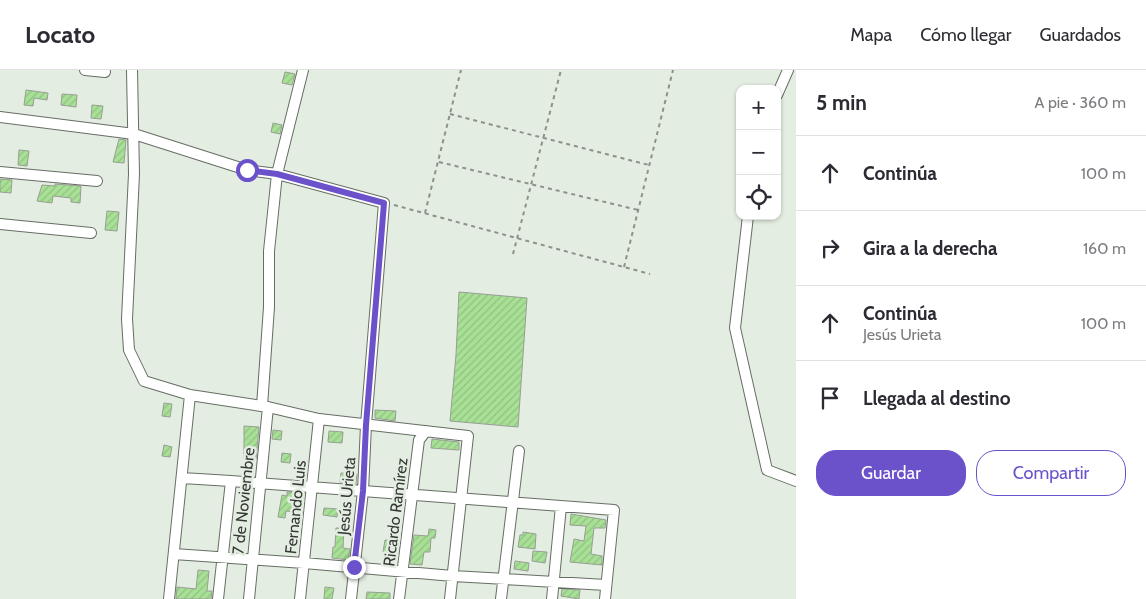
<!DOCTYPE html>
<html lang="es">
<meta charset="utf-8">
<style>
:root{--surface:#fff;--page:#f7f7f7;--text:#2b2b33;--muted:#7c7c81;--line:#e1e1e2;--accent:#6b52cb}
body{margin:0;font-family:Cabin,sans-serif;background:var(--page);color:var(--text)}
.controls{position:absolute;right:15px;top:15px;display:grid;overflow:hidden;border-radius:10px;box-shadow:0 1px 4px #0004}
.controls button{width:45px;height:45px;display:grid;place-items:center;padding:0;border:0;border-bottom:1px solid var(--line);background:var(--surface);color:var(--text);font:25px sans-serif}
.stop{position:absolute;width:15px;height:15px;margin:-11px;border:4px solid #6b52cb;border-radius:50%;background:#fff}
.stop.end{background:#6b52cb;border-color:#fff;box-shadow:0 1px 5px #0008}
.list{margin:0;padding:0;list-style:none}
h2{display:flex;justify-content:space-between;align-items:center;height:65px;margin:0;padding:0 20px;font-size:21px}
h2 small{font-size:16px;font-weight:400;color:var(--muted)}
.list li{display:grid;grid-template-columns:32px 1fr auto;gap:15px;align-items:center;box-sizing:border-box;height:75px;padding:0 20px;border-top:1px solid var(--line)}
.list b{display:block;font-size:19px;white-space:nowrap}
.list p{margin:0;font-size:16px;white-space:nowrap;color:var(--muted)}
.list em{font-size:16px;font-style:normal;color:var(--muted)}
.actions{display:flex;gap:10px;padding:15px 20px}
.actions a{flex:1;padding:11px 0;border:1px solid var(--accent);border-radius:20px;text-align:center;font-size:18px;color:var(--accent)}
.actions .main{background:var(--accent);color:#fff}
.icon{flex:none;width:28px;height:28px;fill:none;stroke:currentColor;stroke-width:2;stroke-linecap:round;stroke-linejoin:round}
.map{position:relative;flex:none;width:796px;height:529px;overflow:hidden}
header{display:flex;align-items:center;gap:30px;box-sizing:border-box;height:70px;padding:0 25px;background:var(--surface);border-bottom:1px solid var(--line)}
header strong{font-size:24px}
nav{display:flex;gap:28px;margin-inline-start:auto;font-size:18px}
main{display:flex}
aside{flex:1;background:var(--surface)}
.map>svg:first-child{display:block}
.building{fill:url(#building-hatch);stroke:#979f94}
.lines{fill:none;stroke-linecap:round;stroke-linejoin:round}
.minor-casing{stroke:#666e64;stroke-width:12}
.path{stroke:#8c928a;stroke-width:2;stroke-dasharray:4 4;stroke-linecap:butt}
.minor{stroke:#fff;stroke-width:10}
.route{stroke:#6b52cb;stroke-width:6}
.labels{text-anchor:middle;stroke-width:5;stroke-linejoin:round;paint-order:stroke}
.street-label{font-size:16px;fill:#353834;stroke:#e4ede1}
</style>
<header>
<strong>Locato</strong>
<nav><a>Mapa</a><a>Cómo llegar</a><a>Guardados</a></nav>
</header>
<main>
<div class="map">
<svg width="796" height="529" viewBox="0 0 796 529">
<defs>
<pattern id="building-hatch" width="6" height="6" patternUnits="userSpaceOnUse" patternTransform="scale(1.25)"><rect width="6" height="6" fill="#a8e096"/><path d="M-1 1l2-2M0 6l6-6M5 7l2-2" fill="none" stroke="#91c182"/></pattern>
</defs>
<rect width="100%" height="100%" fill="#e4ede1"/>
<path class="building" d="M285,2L295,4L292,15L282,13Z
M26,20L48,23L47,30L34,28L33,36L24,35Z
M62,24L77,25L76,37L61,35Z
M92,35L103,36L101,49L91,48Z
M273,53L282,55L280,64L271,62Z
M119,69L126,70L124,93L113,92Z
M19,80L29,81L27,96L18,95Z
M0,109L12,110L11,123L0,122Z
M55,114L81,116L80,133L71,132V128L53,126L52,133L37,131L42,115L55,116Z
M107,141L119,142L117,161L105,160Z
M459,222L527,228L518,357L450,351L456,285Z
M164,333L172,334L170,347L162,346Z
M375,340L396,341L395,351L375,348Z
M244,356L259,357L256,389L244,388Z
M273,360L282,361L281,370L272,369Z
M329,361L343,362L342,373L328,372Z
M432,369L459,372V380L431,378Z
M164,375L172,377L170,387L162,386Z
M282,383L291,384L290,393L281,392Z
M341,403L357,404L356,414L340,412Z
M287,422L304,423L302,443L286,441L285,448L278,447L282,425L287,426Z
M324,438L338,439L337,447L323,445Z
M571,444L606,450L605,458H594L591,484L602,486V495L570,492L574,469L584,471L586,456L570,455Z
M336,458H344L343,478L350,479L348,490L332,488L333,477H335Z
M429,459L436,460L435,468H431L430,482H424L422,495L410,494L414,465L428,466Z
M523,462L536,464L535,479L518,477L520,465H523Z
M385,470L397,471L396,484L383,482Z
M533,481L547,482L545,493L532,491Z
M515,491L529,493L528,501L514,499Z
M198,500L209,501L207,521H212L211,529H176L177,517L196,519Z
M325,517L334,518L332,529H324Z
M562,519L580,520L579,529L561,526Z
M367,522L390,523V529H366Z"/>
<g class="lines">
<defs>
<path id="minor" d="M85,0L105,2
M132,0L134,104L127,249L129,280L144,311L190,325L268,337L319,349L468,366L450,529
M777,25L788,0
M0,47L134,64L247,100L277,104L384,133L366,355L363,421L351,529
M0,102L97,111
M748,146L735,258L767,400L796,411
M0,154L91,163
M262,336L269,237V181L277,104L303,0
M182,408L231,411L218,529
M231,411L614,440L605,529
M174,484L304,493L453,506L606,515
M169,529L190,325
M249,529L268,337
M300,529L319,349
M399,529L419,370L426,361
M501,529L519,381
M552,529L561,436"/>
</defs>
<use href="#minor" class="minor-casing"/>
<path class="path" d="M450,44L649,95
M439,92L638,140
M394,135L650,204
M425,143L461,0
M513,184L561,0
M624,197L673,0"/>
<use href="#minor" class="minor"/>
</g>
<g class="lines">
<path class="route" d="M247,100L277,104L384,133L366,355L363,421L354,497"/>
</g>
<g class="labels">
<g class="street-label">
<text transform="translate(346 426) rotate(-85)" y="6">Jesús Urieta</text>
<text transform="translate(243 431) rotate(-84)" y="6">7 de Noviembre</text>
<text transform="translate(295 437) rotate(-84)" y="6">Fernando Luis</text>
<text transform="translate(395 442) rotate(-83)" y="6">Ricardo Ramírez</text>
</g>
</g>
</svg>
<div class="controls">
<button>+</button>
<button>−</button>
<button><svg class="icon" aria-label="locate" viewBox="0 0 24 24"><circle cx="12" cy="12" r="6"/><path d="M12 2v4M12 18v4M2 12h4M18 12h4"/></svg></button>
</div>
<div class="stop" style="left:247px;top:100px"></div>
<div class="stop end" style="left:354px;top:497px"></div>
</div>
<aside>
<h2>5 min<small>A pie · 360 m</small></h2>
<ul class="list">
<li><svg class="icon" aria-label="ahead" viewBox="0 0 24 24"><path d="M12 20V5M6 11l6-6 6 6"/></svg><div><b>Continúa</b></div><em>100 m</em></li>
<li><svg class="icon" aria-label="right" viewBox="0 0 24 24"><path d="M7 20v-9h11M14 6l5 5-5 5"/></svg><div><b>Gira a la derecha</b></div><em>160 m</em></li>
<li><svg class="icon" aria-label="ahead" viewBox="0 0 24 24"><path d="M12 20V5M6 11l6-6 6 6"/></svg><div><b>Continúa</b><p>Jesús Urieta</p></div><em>100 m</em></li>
<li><svg class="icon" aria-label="arrive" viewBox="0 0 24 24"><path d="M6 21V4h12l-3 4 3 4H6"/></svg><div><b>Llegada al destino</b></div></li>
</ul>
<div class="actions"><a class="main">Guardar</a><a>Compartir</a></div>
</aside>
</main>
